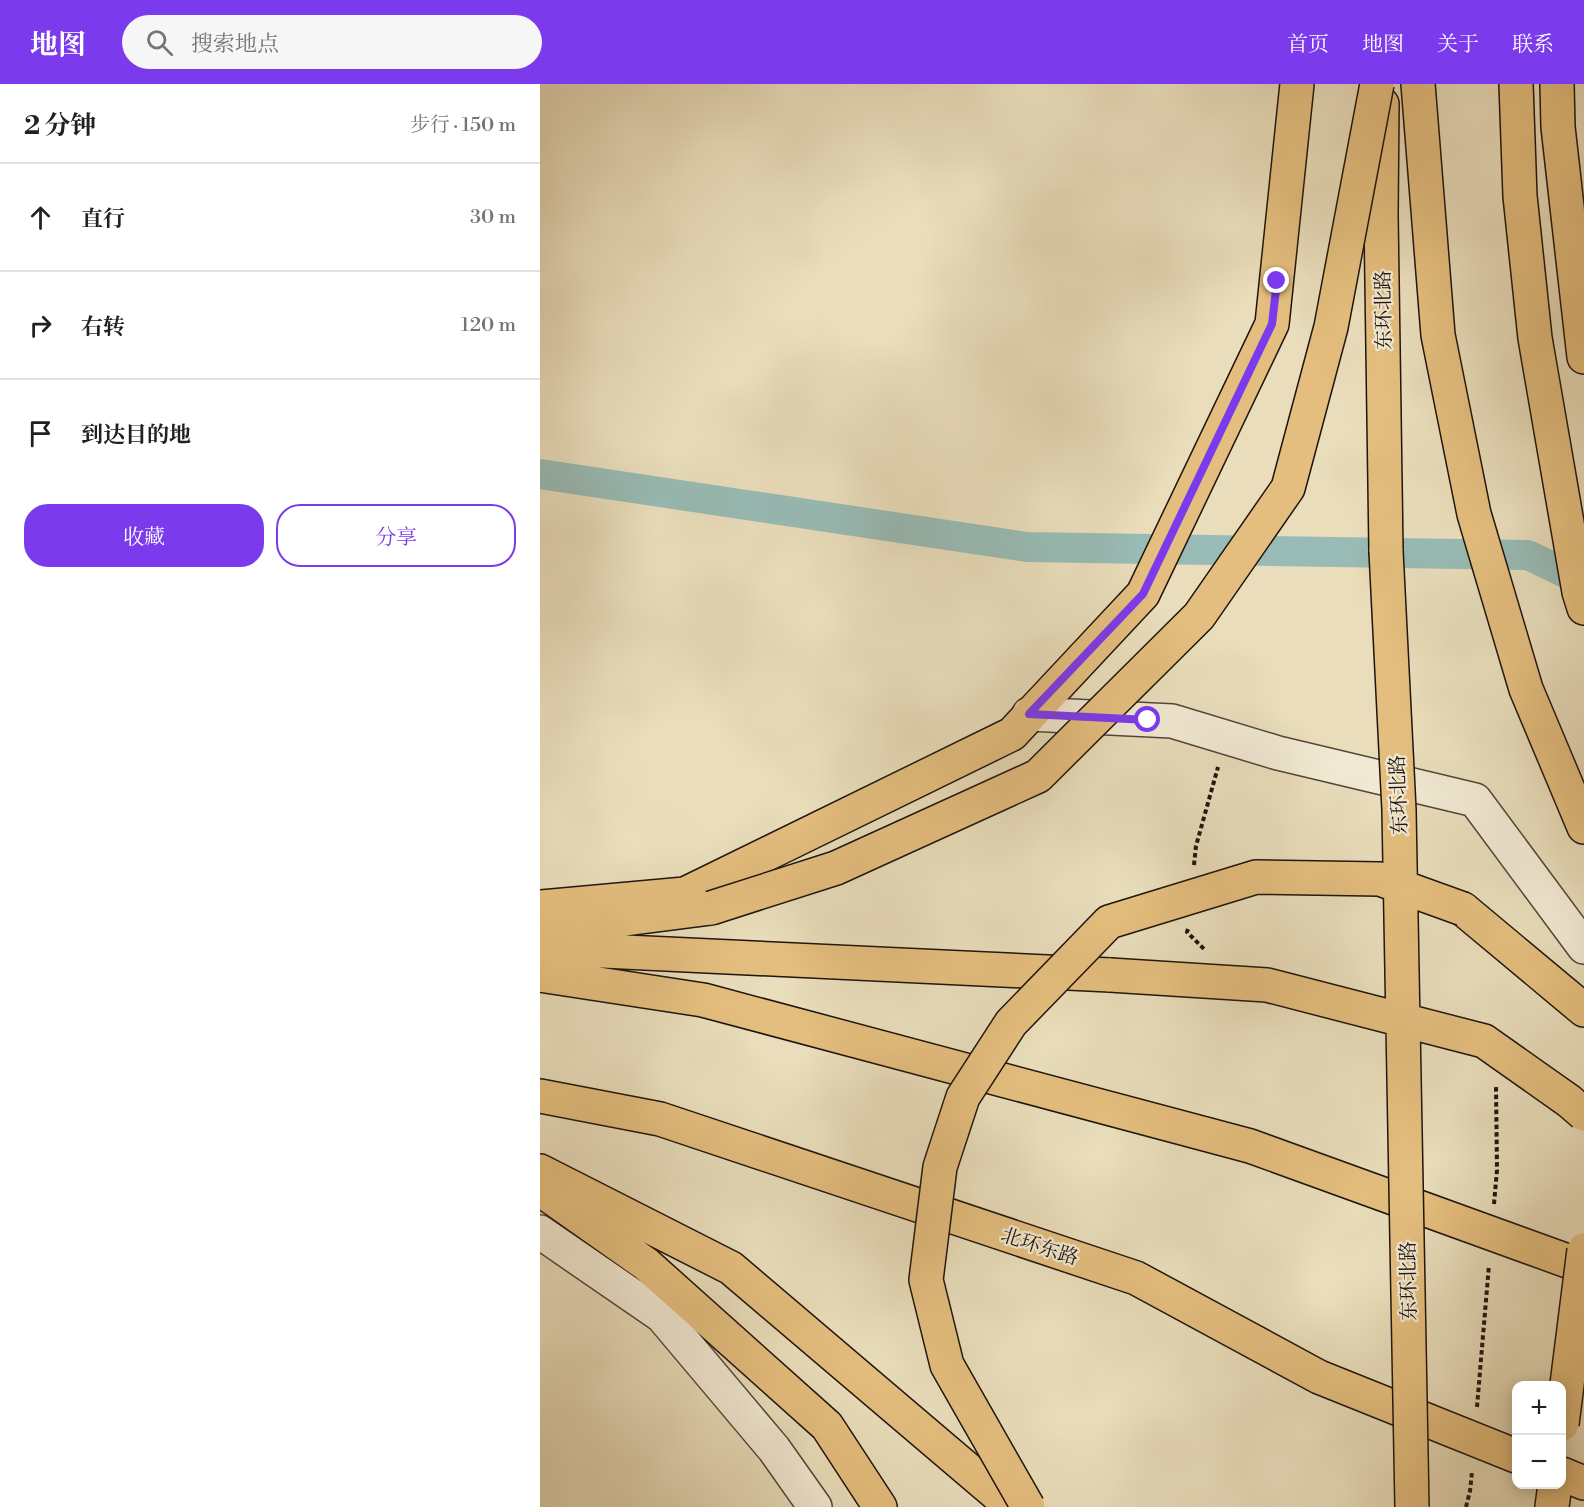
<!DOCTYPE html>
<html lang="zh">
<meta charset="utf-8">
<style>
:root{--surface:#fff;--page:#f6f6f6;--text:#202124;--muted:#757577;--line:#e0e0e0;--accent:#7c3aed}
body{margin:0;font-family:"Libre Bodoni","Noto Serif SC",serif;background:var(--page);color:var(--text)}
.controls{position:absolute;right:18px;bottom:18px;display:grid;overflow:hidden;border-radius:12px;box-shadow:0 3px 15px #0003}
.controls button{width:54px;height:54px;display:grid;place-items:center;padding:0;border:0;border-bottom:2px solid var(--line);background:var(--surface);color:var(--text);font:30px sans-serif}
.stop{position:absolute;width:18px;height:18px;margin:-14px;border:4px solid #7c3aed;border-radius:50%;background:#fff}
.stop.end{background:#7c3aed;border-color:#fff;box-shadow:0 2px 6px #0008}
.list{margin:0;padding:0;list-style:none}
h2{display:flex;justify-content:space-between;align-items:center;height:78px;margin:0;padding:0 24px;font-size:26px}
h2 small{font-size:20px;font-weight:400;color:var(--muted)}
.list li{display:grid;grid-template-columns:39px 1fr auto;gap:18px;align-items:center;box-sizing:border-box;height:108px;padding:0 24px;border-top:2px solid var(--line)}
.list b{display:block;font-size:22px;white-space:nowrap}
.list em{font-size:20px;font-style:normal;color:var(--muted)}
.actions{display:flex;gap:12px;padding:18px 24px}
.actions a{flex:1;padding:14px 0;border:2px solid var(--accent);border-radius:24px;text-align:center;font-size:21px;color:var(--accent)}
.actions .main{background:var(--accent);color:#fff}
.icon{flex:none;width:33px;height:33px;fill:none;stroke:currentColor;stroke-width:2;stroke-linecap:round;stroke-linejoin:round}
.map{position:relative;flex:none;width:1044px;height:1423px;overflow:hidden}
header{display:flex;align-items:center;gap:36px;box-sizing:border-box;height:84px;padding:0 30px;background:var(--accent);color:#fff}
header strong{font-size:28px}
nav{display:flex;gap:33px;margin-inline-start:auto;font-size:21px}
.search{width:420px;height:54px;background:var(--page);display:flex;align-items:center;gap:15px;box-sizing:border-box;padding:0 21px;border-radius:33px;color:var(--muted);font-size:22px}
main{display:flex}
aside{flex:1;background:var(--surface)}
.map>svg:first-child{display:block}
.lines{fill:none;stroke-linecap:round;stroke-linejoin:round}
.canal{stroke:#98bbb5;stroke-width:30}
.minor-casing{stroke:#514638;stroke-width:36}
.major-casing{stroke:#1e140d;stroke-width:36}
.highway-casing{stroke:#1e140d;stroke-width:36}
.path{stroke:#1e140d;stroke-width:4;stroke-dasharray:4.5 3;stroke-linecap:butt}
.minor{stroke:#f1e9d3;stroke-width:33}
.major{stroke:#e4be7e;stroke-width:33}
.highway{stroke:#e4be7e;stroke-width:33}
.highway-bridge-casing{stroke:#1e140d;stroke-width:36;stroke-linecap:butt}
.highway-bridge{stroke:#e4be7e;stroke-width:33}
.route{stroke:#7c3aed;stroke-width:8}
.labels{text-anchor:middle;stroke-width:4.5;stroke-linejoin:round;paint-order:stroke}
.street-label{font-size:20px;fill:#1e140d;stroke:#f1e9d3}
</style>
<header>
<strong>地图</strong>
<div class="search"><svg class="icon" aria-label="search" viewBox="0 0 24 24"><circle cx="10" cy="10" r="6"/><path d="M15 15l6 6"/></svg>搜索地点</div>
<nav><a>首页</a><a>地图</a><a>关于</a><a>联系</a></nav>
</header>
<main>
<aside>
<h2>2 分钟<small>步行 · 150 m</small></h2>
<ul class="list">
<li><svg class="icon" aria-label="ahead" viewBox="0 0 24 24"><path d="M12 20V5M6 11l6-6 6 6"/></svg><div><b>直行</b></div><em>30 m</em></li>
<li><svg class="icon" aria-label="right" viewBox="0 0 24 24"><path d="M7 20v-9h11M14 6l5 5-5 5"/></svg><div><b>右转</b></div><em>120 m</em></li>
<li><svg class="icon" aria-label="arrive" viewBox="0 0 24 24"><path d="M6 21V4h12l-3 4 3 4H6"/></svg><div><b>到达目的地</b></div></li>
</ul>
<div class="actions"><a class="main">收藏</a><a>分享</a></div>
</aside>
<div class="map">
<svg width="1044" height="1423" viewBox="0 0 1044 1423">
<rect width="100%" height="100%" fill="#e9ddbb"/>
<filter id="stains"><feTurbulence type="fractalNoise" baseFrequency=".00333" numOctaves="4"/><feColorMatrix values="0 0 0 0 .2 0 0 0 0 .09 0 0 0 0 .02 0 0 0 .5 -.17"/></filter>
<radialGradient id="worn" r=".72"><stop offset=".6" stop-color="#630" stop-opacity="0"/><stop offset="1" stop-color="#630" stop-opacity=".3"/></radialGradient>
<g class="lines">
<path class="canal" d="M0,390L487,463L988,471L1044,498"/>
<defs>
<path id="minor" d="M489,630L632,637L738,669L935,716L1044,863
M0,1148L122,1232L234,1365L275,1423"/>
<path id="major" d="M0,823L145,810L472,650L603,510L732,240L757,0"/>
<path id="highway" d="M878,0L898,251L934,430L986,605L1044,743
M976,0L980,112L995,254L1039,508L1044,524
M1017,0L1018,43L1044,273
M842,20L841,130L846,467
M923,825L1044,926
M0,846L171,824
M0,864L570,891
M0,891L163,916L710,1062L1044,1183
M0,1012L120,1035L596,1194L779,1293L976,1372
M0,1087L191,1184L472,1423
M1,1106L106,1180L287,1342L340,1423
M1022,1390L1044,1399
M1012,1423L1015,1400"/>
</defs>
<use href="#minor" class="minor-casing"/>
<use href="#major" class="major-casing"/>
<use href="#highway" class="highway-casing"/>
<path class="path" d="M654,781L656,762L678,683
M648,845L647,848L665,866
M954,1120L957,1086L956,1002
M937,1323L949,1181
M926,1423L930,1407L932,1388"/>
<use href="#minor" class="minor"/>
<use href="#major" class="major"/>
<use href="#highway" class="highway"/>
<defs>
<path id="highway-bridge" d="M846,467L859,726L872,1423
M171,824L296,784L498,692L659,532L748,404L791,243L837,0
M570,891L727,901L944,957L1029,1017L1044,1030
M1022,1340L1044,1166
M488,1423L407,1281L386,1196L400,1083L423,1013L471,939L569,838L716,793L840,795L923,825"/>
</defs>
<use href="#highway-bridge" class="highway-bridge-casing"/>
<use href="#highway-bridge" class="highway-bridge"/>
</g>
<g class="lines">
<path class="route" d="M608,636L489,630L603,510L732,240L737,197"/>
</g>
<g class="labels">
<g class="street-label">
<text transform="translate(843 226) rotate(-91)" y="7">东环北路</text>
<text transform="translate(858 711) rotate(-92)" y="7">东环北路</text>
<text transform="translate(500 1162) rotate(18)" y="7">北环东路</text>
<text transform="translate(868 1197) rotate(-91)" y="7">东环北路</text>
</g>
</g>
<rect width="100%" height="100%" filter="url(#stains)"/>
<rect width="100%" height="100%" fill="url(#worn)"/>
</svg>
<div class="controls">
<button>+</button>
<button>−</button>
</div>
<div class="stop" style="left:608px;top:636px"></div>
<div class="stop end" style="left:737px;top:197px"></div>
</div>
</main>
